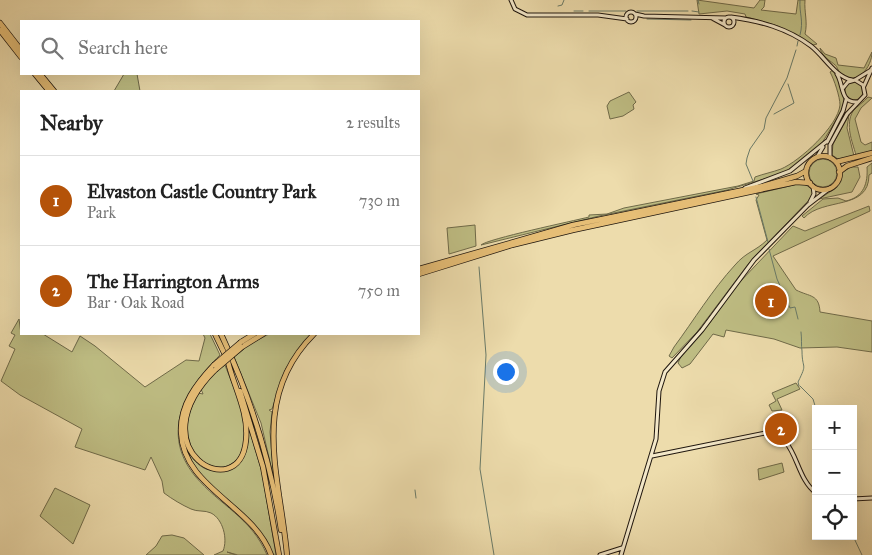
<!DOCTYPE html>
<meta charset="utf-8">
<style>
:root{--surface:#fff;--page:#f2f2f2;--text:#222;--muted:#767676;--line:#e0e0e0;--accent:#b45309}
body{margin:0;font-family:"IM FELL Great Primer",serif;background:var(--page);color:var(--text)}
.controls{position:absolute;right:15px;bottom:15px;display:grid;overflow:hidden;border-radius:0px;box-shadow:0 5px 20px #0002}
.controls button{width:45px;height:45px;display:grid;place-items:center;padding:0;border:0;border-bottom:1px solid var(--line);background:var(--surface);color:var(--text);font:25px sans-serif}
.you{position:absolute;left:505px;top:371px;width:18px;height:18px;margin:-12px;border:4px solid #fff;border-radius:50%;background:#1a73e8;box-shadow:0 0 0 8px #1a73e833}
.badge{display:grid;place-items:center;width:32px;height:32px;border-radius:50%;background:var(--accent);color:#fff;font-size:16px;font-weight:700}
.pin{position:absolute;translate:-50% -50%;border:2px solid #fff;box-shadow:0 1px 5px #0006}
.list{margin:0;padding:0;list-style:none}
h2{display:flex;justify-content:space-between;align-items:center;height:65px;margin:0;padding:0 20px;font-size:21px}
h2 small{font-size:16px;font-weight:400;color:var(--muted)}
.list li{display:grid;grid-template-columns:32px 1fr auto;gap:15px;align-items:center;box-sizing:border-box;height:90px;padding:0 20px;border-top:1px solid var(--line)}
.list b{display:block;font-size:19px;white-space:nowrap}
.list p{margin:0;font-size:16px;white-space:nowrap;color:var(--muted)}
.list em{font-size:16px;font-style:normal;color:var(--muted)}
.icon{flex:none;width:28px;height:28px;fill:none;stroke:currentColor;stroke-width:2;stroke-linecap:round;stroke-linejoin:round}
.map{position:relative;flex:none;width:872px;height:555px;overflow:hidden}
.search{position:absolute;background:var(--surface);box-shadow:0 5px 20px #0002;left:20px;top:20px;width:400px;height:55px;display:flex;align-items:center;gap:12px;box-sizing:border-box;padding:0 18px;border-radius:0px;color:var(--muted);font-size:19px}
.panel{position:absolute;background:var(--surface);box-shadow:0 5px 20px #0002;left:20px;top:90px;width:400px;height:245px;border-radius:0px}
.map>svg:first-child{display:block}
.green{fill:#bfbe84;stroke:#6f6a49}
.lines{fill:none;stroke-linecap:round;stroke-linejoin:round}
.stream{stroke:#697a68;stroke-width:1}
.secondary-casing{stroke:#1f160e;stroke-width:5}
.highway-casing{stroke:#1f160e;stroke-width:6}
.secondary{stroke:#f3e8c9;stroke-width:3}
.highway{stroke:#e6be76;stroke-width:4.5}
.highway-bridge-casing{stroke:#1f160e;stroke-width:6;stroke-linecap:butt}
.highway-bridge{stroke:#e6be76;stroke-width:4.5}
</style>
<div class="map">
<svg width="872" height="555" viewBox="0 0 872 555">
<rect width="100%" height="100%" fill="#eddcac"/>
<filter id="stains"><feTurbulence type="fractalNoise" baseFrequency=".004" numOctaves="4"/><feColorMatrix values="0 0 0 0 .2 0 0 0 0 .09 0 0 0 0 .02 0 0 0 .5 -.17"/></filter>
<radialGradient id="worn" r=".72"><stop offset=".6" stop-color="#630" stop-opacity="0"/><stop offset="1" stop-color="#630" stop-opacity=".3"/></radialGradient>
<path class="green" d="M697,0L754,8L760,0H765L764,7L761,10L796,14L798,0H805C804,12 808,22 805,34L817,44L813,45L778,26L746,17L745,14L727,11L699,14Z
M820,48L825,54L836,58L838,65L864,68L872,52C872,67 857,87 841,74C838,71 837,66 835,65C831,61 822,57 820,48Z
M833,70L842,85L844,103L842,110L822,143L793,167L781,174L727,190L599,216L481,245C487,239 573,221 589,217V215L607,214L624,208L738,186L754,181L755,177C763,174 773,172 781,169C800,161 838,126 840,105C840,97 834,79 830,72Z
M124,74H137L140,91H114Z
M845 91a9 9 0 1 1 18 0a9 9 0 1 1-18 0Z
M629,92L636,102L633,105L634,109L623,116L610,119L607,106L610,101Z
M868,97L872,98L861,108L855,119L861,142L865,145L872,142V151L856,155C852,141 845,125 853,111C857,106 864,102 868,97Z
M849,115L847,128L854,156L838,159L832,155L833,144Z
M809 173a14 14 0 1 1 28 0a14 14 0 1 1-28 0Z
M872,163V173L869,175C869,211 823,197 804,218L802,216L823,199L838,198L846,201C864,197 868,183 867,167Z
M852,167H858L860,177L852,192L819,199L836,188L843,171Z
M802,183L811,188L813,193L809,200L749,263L697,332L672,358L669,356L674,347C694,320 712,290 735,265C746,252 756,251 767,240L756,200L759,195L756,194Z
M869,206L870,211L773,256L796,290C810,297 819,294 820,312L872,321V352L837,347L800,348L774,339L726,330L724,337L713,334L690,364L682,368L678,363L682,354L709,324L738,284L793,226L805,231Z
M475,225L476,246L449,254L447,228Z
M19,319L21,334H43L72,352L80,336L95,346L145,387L186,360L199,361L205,338L203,334H210L220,355C185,389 160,433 195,476C220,506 251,517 267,555H238L227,552L236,555H214L223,551C228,539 223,519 211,513C205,510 197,512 191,509C182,505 172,499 164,493L162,481L151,457L145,470L75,447L82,429L20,395L1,381L15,349L9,346L15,335L11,333Z
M269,334H312L286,368L272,409L269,410L272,412L270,432L274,479L261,423L234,357L243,350L242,348Z
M225,365C233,387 248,415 245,439C239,484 190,471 187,430C186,416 193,405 198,393L203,394L201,389L216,371Z
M796,383L800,389L777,399L782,410L772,411L769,405L776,401L772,393Z
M245,415L262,472L276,555H273C253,504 199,493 185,445C194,465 209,478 230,466C238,462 243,458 246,450C250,439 247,427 245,415Z
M782,463L784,472L759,480L758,469Z
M55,488L90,505L73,544L40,516Z
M172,535L184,538L204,555H146L156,546L162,536Z"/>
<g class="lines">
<path class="stream" d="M698,0L699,4
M558,6L562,5L564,0
M574,11H583
M589,11H626
M637,11H688
M692,11L699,12
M647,19L691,20
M800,35C804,20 799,14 800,0
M797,46L798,41
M774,114L794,103L788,84
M753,181L746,164L747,158L750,149L764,129L766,118L787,78L796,50
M756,197L768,242
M769,249L777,279L790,308L795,307L798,319
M479,267L486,355L480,469L494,555
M799,386L798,382C808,362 802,370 802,351C801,345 802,339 801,332
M800,386L813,399L816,409
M415,490L416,498
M853,536L862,555"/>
<defs>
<path id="secondary" d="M511,0L515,9L527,15H598L627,19
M626 17a5 5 0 1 1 10 0a5 5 0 1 1-10 0Z
M635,14L644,16L726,18
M724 22a5 5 0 1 1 10 0a5 5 0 1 1-10 0Z
M731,17C760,21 787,28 811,46C824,56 835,77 852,80
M712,18L725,25
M837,74C844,85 840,103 857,102
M864,86L872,68
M843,88L848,82L855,80L871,70
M827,142L843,111L846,100
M817,157L823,147
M830,158V145L847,114L865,95L863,85L855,80
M745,188L790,171L827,141
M810,202L814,194L813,186
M652,456L765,433C798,433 793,476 816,493
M853,499L872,498
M600,555L622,548
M621,555L656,439L659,391L665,372L702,330L754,260L808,205L830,188"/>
<path id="highway" d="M0,23L21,50
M0,30L21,57
M35,74L49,91
M40,74L54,91
M806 173a17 17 0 1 1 34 0a17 17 0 1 1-34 0Z
M836,162L872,153
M839,172L847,166L872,158
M419,269L573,225L763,186L797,176L806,171
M419,274L512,245L573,230L796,182L810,183
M215,334L227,359
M221,334C250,396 271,462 281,530
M241,342L254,334
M242,347L263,334
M214,365C196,384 180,405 181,432C183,488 253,505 271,555
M215,370C135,450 240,507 246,440C249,413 234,387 228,362
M240,391L263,467L279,555
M287,555C280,476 249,399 314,334"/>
</defs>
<use href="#secondary" class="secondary-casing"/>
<use href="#highway" class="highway-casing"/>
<use href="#secondary" class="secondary"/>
<use href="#highway" class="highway"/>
<defs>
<path id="highway-bridge" d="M214,365L241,342
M215,370L242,347"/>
</defs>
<use href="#highway-bridge" class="highway-bridge-casing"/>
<use href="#highway-bridge" class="highway-bridge"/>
</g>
<rect width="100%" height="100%" filter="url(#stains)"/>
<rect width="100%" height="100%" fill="url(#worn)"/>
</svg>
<div class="controls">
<button>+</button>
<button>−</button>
<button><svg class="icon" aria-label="locate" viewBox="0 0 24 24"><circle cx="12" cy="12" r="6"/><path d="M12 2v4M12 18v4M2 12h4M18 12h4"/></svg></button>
</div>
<div class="you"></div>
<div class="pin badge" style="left:771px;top:301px">1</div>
<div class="pin badge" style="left:781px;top:429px">2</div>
<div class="search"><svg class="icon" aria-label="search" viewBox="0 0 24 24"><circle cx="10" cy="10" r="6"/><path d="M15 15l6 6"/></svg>Search here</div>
<section class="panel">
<h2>Nearby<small>2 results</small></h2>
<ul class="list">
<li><span class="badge">1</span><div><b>Elvaston Castle Country Park</b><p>Park</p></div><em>730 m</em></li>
<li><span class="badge">2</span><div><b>The Harrington Arms</b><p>Bar · Oak Road</p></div><em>750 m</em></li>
</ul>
</section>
</div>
